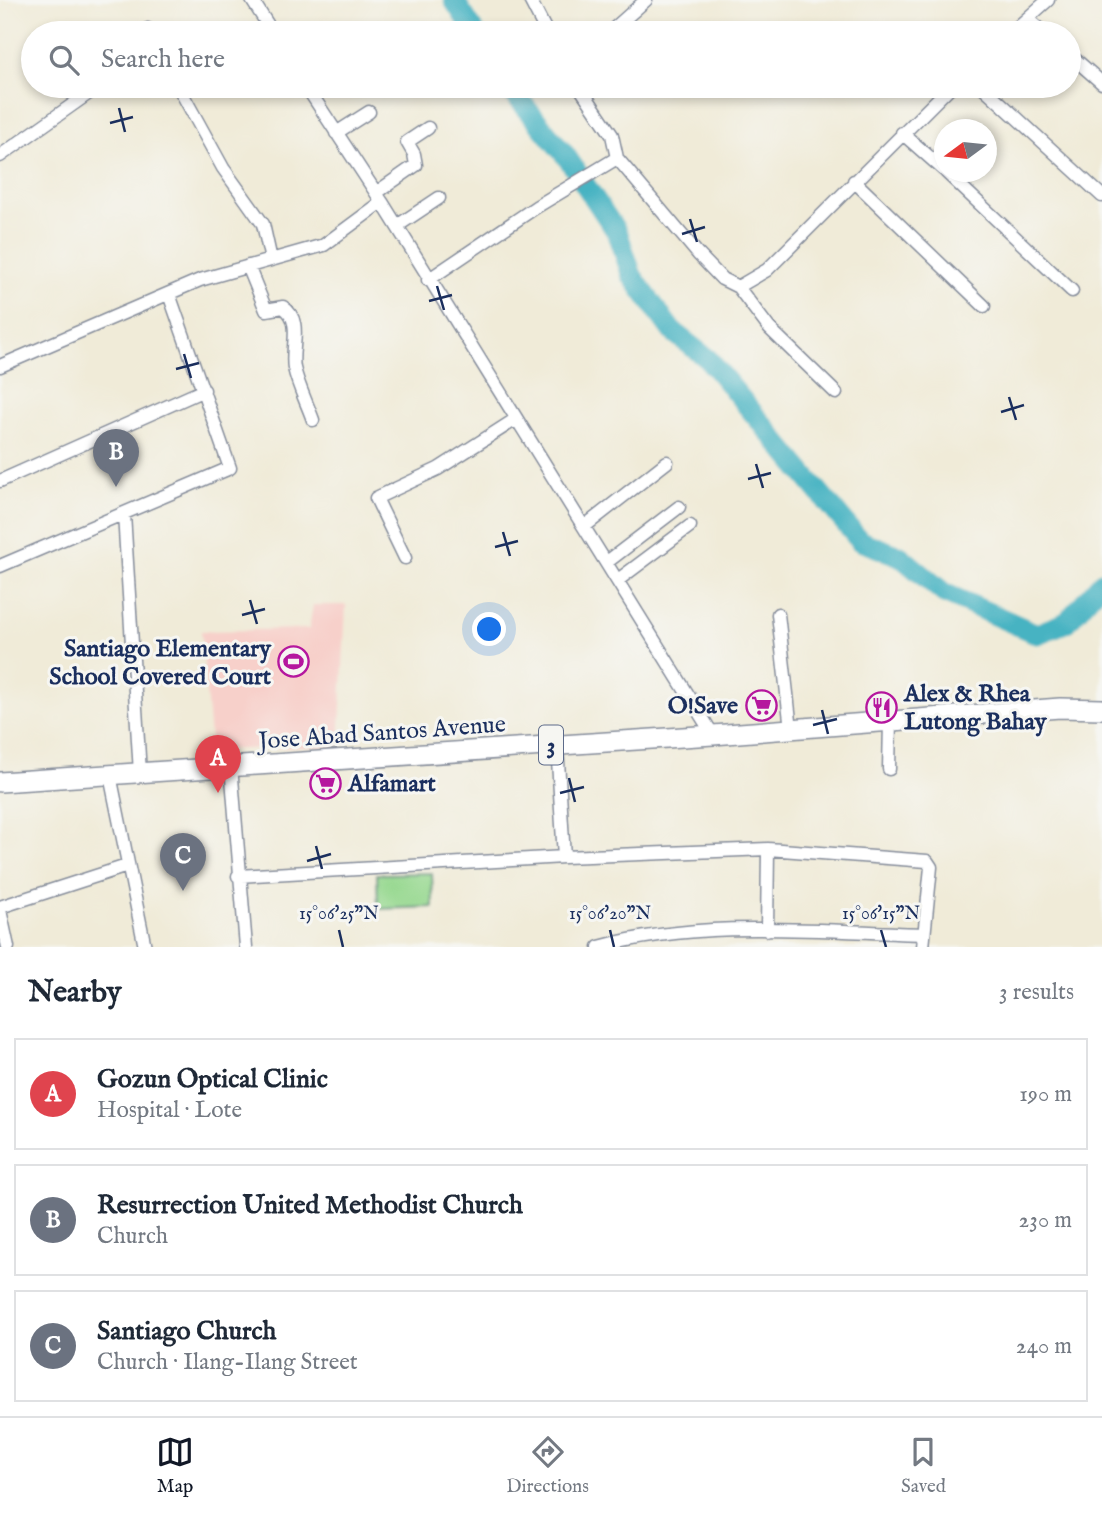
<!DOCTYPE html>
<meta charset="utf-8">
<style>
:root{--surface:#fff;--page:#f6f6f7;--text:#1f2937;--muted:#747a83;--line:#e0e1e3;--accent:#111827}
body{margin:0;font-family:"IM FELL English",serif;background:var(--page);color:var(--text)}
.compass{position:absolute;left:934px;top:119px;width:63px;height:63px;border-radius:50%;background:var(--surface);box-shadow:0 4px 10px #0003;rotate:255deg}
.you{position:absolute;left:490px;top:630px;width:24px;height:24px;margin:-18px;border:5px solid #fff;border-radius:50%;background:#1a73e8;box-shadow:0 0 0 10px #1a73e833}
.badge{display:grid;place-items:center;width:46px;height:46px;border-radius:50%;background:var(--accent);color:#fff;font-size:23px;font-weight:700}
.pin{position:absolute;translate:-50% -58px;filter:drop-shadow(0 2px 4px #0008)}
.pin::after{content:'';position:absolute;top:37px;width:24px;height:21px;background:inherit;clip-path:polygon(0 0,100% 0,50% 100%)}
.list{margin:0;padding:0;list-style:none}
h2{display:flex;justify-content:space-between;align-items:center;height:91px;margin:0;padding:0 28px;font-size:30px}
h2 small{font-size:23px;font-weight:400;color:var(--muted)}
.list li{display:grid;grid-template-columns:46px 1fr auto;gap:21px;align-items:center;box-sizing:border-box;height:112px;margin:0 14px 14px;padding:0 14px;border:2px solid var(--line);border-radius:0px}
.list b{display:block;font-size:26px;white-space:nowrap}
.list p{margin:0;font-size:23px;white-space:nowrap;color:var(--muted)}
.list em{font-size:23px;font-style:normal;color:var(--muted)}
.icon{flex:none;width:38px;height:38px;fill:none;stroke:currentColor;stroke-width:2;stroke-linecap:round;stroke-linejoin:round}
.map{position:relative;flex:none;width:1102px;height:947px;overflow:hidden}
.search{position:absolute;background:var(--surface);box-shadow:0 4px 10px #0003;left:21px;right:21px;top:21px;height:77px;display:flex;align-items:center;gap:18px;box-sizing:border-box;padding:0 24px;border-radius:38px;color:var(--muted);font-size:26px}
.sheet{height:469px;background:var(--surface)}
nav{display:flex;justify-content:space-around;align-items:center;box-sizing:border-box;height:98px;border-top:2px solid var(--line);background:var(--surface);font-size:19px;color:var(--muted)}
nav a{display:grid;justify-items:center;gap:4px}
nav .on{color:var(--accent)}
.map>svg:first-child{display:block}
.built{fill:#f7d0ca}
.green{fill:#96d88f;stroke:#588476;stroke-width:2}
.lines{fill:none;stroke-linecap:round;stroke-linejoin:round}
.river{stroke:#46b3c2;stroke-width:21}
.minor-casing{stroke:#868d9b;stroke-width:15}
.trunk-casing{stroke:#868d9b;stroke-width:22}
.minor{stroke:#fff;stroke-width:12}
.trunk{stroke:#fff;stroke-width:19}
.ticks{fill:none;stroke:#1b2f5e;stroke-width:2.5}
.labels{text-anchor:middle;stroke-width:6;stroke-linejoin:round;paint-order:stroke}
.shield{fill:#f6f6f2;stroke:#5d6b8a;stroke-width:2}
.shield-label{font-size:23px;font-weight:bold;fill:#1b2f5e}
.poi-label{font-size:24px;font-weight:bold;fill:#1b2f5e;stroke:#f6f6f2;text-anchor:end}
.street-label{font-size:24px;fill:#1b2f5e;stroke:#f6f6f2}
.ticks-label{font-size:18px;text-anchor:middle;fill:#1b2f5e;stroke:#f6f6f2;stroke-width:6;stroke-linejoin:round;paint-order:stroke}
</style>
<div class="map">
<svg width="1102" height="947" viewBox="0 0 1102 947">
<rect width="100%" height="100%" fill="#f6f6f2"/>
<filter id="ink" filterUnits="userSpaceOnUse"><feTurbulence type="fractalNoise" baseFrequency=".0143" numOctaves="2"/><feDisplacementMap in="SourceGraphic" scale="14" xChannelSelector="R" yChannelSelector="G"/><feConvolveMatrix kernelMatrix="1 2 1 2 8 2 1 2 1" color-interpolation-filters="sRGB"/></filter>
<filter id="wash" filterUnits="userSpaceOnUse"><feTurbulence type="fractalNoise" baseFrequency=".00686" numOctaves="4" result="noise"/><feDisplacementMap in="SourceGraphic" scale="28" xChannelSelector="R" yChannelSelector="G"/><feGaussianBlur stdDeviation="1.57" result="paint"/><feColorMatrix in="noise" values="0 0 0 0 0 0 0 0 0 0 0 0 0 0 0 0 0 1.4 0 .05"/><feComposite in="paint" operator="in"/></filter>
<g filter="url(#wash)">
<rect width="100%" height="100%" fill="#f0ebd8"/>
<path class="built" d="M313,605H346L339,746L211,750L201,631L309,629Z"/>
<path class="green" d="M432,873L433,907L378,909L377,874Z"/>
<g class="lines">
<path class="river" d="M454,0L475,33
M508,86L566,156L618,234L632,276L672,331L708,359L860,541L900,556L944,593L1037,634L1067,622L1102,582"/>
</g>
</g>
<g filter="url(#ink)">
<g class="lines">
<defs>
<path id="minor" d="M252,0L273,33
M530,0L547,33
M1027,19L1044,33
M148,29L150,33
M609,33L646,0
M1011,33L1048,0
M1069,54L1102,83
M178,86L223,168L263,224L271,260
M306,86L382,202L713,735
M579,86L612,135L617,158L698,254L722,279L738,287L769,328L836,393
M982,86L1102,196
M336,133L369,112
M902,133L944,170
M0,156L99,86
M946,172L1072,291
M854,181L984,306
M376,193L416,165L414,154L407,142L428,128
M397,226L439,198
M248,266L266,310L283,307C304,321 290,348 294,368C298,386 307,403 313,420
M428,280L536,207L617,158
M738,287L767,270L951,86
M0,366L200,280L324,245L382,202
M0,481L204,390
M124,514L140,773
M585,526L667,462
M405,558L376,498L438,469L516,419
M607,562L679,507
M0,566L230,468L169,294
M618,580L690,526
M778,614L791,729
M557,745L564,857
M231,766L246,947
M889,769L890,721
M110,775L145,947
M238,876L564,857L768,849L927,861L931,867L923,947
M0,907L127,866
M0,910L8,947
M767,930L768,849
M599,947C703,919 817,931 924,934"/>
<path id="trunk" d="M0,782L713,735L1060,708L1102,709"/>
</defs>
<use href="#minor" class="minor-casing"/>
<use href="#trunk" class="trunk-casing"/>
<use href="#minor" class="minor"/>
<use href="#trunk" class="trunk"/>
</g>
</g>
<path class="ticks" d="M119,108L125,132M110,123L133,117M690,219L697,242M682,234L705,227M437,286L444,310M429,301L452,295M184,354L191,378M176,369L199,363M1009,397L1016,420M1001,412L1024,405M756,464L763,488M748,479L771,473M503,532L510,556M495,547L518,541M250,600L257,624M242,615L265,609M822,710L828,734M813,725L837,719M569,778L575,802M560,793L584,787M316,846L322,869M307,861L331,854M339,930L343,947M610,930L614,947M881,930L886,947"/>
<defs>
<symbol id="stadium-ring" viewBox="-11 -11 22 22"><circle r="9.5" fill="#f6f6f2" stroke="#b5179e" stroke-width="1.5"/><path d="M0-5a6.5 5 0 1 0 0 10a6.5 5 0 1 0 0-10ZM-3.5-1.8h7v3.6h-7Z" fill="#b5179e"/></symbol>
<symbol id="supermarket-ring" viewBox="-11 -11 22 22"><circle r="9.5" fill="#f6f6f2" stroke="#b5179e" stroke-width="1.5"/><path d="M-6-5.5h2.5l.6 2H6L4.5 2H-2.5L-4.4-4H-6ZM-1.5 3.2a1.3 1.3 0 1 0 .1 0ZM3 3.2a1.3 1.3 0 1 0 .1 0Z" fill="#b5179e"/></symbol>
<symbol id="restaurant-ring" viewBox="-11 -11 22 22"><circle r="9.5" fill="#f6f6f2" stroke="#b5179e" stroke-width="1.5"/><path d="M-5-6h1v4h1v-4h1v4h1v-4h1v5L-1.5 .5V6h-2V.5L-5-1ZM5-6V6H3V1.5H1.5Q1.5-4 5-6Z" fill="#b5179e"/></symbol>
</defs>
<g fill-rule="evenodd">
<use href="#stadium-ring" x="276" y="644" width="35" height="35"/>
<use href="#supermarket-ring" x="744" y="688" width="35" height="35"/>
<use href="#restaurant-ring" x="864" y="690" width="35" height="35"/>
<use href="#supermarket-ring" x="308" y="766" width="35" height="35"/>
</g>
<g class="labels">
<rect class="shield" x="539" y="725.5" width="24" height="39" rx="5"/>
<g class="shield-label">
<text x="551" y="753">3</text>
</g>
<g class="poi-label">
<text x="271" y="656">Santiago Elementary<tspan x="271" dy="28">School Covered Court</tspan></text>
<text x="904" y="701" text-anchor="start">Alex &amp; Rhea<tspan x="904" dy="28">Lutong Bahay</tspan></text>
<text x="738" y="713">O!Save</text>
<text x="348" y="791" text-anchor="start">Alfamart</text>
</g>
<g class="street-label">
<text transform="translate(382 732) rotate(-4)" y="8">Jose Abad Santos Avenue</text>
</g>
</g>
<g class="ticks-label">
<text x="339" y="919">15°06'25"N</text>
<text x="610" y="919">15°06'20"N</text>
<text x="881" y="919">15°06'15"N</text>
</g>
</svg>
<svg class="compass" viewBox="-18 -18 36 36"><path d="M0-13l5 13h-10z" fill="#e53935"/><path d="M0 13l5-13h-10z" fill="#747a83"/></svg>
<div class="you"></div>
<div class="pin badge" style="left:218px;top:793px;background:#e0444e">A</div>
<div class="pin badge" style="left:116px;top:487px;background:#6b7280">B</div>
<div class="pin badge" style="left:183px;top:891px;background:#6b7280">C</div>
<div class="search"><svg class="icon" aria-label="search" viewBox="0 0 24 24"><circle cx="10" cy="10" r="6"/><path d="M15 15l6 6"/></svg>Search here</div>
</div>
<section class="sheet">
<h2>Nearby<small>3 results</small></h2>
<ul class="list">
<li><span class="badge" style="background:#e0444e">A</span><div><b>Gozun Optical Clinic</b><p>Hospital · Lote</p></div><em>190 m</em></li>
<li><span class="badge" style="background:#6b7280">B</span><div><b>Resurrection United Methodist Church</b><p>Church</p></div><em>230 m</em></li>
<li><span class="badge" style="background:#6b7280">C</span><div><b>Santiago Church</b><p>Church · Ilang-Ilang Street</p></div><em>240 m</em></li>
</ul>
</section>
<nav>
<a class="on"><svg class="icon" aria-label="map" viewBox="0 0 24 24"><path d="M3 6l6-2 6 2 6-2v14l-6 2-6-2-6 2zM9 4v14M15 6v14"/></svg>Map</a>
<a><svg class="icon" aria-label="directions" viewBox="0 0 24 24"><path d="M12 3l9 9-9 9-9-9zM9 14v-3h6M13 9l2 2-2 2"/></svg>Directions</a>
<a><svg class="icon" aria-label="saved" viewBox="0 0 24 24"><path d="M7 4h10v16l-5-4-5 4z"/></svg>Saved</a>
</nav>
